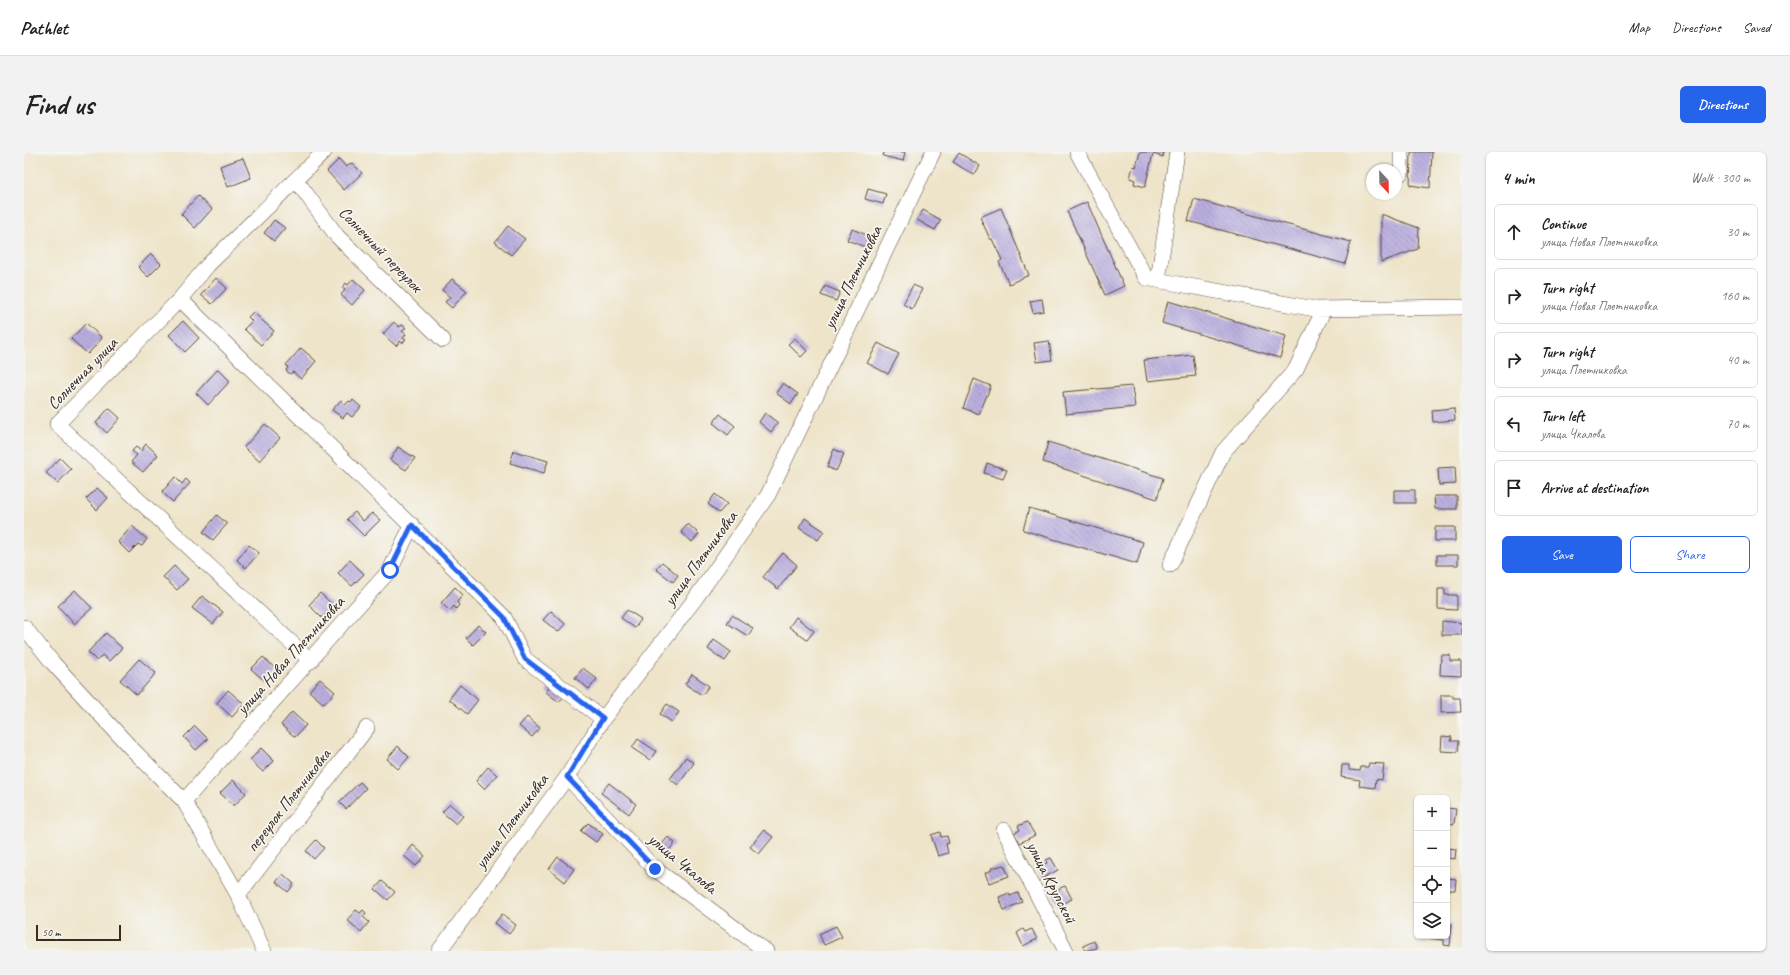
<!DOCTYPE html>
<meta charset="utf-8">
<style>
:root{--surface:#fff;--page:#f2f2f2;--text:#222;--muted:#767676;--line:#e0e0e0;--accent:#2563eb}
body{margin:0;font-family:Caveat,sans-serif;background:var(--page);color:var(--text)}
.controls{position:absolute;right:12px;bottom:12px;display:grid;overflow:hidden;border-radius:6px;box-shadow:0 1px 3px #0004}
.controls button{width:36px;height:36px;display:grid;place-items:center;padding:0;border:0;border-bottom:1px solid var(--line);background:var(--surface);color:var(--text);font:20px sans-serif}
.compass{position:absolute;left:1342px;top:12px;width:36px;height:36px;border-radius:50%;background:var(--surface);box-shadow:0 1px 3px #0004;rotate:158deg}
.scale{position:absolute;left:12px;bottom:10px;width:85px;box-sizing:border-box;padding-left:4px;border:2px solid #3b2a1e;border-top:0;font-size:11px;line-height:14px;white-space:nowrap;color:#3b2a1e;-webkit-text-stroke:3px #f6f6f2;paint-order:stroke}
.stop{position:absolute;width:12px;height:12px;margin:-9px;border:3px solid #2563eb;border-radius:50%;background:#fff}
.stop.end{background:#2563eb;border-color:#fff;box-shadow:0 1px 4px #0008}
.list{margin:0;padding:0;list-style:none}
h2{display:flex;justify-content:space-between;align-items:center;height:52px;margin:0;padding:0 16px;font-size:17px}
h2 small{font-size:13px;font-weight:400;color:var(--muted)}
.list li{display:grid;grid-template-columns:26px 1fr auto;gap:12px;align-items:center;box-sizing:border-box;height:56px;margin:0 8px 8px;padding:0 8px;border:1px solid var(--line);border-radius:6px}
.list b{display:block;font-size:15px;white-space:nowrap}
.list p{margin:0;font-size:13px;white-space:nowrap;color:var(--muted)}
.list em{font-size:13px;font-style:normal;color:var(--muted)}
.actions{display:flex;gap:8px;padding:12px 16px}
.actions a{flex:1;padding:9px 0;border:1px solid var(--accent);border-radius:6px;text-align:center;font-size:14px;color:var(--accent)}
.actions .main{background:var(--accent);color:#fff}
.icon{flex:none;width:22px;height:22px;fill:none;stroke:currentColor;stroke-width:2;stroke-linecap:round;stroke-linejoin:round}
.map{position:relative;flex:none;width:1438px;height:799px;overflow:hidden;border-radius:6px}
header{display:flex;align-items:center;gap:24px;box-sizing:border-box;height:56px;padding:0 20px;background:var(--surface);border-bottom:1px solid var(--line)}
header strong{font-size:19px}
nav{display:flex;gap:22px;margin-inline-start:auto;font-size:14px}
.intro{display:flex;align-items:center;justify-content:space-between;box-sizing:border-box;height:96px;padding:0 24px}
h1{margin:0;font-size:28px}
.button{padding:10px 18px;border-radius:6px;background:var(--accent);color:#fff;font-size:14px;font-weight:700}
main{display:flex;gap:24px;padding:0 24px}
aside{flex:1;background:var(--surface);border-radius:6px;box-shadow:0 1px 3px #0004}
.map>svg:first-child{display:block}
.building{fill:url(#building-back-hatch)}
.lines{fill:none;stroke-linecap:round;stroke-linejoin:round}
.minor-casing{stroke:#564638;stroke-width:16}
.minor{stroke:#fff;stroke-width:15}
.route{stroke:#2563eb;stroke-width:5}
.labels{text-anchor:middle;stroke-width:3.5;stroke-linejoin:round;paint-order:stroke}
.street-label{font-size:17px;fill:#3b2a1e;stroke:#f6f6f2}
</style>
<header>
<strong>Pathlet</strong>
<nav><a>Map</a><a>Directions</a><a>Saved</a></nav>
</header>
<div class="intro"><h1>Find us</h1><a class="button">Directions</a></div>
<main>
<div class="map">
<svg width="1438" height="799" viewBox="0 0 1438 799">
<defs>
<pattern id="building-back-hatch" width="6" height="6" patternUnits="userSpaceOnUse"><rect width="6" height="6" fill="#b9aedf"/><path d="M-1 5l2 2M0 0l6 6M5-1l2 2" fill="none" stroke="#988eb4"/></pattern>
</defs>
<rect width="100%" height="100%" fill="#f6f6f2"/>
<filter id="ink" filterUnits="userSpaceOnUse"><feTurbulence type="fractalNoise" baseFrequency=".025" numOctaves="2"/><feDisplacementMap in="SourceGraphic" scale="8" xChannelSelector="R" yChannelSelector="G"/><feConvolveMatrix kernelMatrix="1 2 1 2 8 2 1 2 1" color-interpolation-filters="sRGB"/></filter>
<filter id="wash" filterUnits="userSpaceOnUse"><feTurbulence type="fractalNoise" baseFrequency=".012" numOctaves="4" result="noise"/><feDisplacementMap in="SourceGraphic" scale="16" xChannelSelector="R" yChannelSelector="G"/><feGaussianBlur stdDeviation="0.9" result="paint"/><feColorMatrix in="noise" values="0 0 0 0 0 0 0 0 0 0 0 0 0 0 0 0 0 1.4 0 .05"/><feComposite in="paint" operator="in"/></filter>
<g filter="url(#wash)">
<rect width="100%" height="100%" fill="#eee4c9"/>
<g id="blocks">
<path class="building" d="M860,0H881L879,9L859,4Z
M1116,0H1140L1139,5L1129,2L1121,35L1110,32L1111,28L1106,26L1109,14L1112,15Z
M1387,0H1408L1406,36L1386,33Z
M935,1L956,14L950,23L929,10Z
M219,6L227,26L204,35L196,14Z
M315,7L322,15L328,11L338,21L320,38L303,19Z
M844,37L862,42L859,52L841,47Z
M174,44L188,57L171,76L157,62Z
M1170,47L1327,90L1321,112L1164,69Z
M1063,50L1100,134L1081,143L1043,59Z
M977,56L1005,123L985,132L975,110L978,108L968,87H966L956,65Z
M899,58L917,68L911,78L893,68Z
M1357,62L1395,76L1394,97L1357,110Z
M250,68L261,76L250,89L240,81Z
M484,74L501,87L487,103L471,90Z
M828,77L848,85L844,96L823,88Z
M127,102L137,112L124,125L114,115Z
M192,126L203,136L188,152L177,143Z
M329,127L341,138L328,153L317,143L321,138L318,136L322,131L324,133Z
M428,127L443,139L428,156L421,150L426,145L418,138Z
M889,133L898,137L888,157L879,152Z
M801,134L816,140L812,149L797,143Z
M1018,147L1020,159L1009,161L1006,149Z
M1144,149L1262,184L1256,206L1138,171Z
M229,160L250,179L237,193L220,177L228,169L224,165Z
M159,169L175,186L161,200L145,183Z
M370,170L375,175L378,173L382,176L378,179L382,182L379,186L382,188L378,191L376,189L372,194L359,182Z
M62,171L78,186L64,202L47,187Z
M771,186L783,199L777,205L764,192Z
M1025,189L1028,208L1013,210L1010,191Z
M854,191L875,202L864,222L843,211Z
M277,196L292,209L277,227L269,220L266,222L262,219L264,215L262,213Z
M1169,203L1172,224L1123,229L1120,208Z
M194,217L206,229L184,253L172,241Z
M950,227L967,234L955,262L939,256Z
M759,231L774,242L767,252L752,241Z
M1108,234L1111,255L1042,262L1039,240Z
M317,248L321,253L325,249L327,250L329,248L337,255L328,265L323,261L319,266L308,258Z
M85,256L96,266L83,281L72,271Z
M1430,256L1431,268L1409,270L1408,258Z
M741,261L754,271L747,280L735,270Z
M696,262L711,274L704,283L689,271Z
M241,272L256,286L235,309L220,295Z
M1024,290L1139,326L1133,347L1019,310Z
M122,292L134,303L119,320L107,310L113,303L108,299L112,295L117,299Z
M374,295L391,306L382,318L366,308Z
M810,297L820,302L812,319L803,315Z
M490,299L524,309L520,321L486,311Z
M36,306L47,317L34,331L22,321Z
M963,311L983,318L979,327L960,321Z
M1431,315L1432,332L1415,333L1414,316Z
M151,325L158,332L162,327L166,331L149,350L138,340Z
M73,336L84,346L73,358L62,347Z
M1370,338H1391V351H1370Z
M691,342L703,352L695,361L684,352Z
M1410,344H1433V357H1411Z
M1005,356L1119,390L1113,412L999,378Z
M331,360L339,369L348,361L356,368L340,384L323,367Z
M193,363L203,372L189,388L179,380Z
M781,366L800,379L794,388L775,376Z
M664,372L675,382L668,390L657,380Z
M108,374L123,387L118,394L114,392L105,401L94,390Z
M1411,375H1431V389H1411Z
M225,393L235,401L222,416L213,408Z
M759,401L773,413L754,437L739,425Z
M1413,403H1434V413H1413Z
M326,408L340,422L328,434L314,421Z
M638,410L654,423L649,430L632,417Z
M150,414L164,427L153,438L139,425Z
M431,435L439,443L433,450L435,453L432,457L430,454L426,459L417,451Z
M1414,437H1421V443H1433V458L1414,457Z
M51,438L68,456L50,472L34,454Z
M296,441L310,454L298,466L285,453Z
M178,444L199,460L189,472L168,456Z
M603,458L617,467L611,476L597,466Z
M527,459L541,472L534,480L519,468Z
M708,463L729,476L724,484L703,471Z
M772,465L790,479L783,488L765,475Z
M1418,469L1438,471V483H1418Z
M454,473L462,480L449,493L442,486Z
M82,481L98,496L85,509L78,503L73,509L64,500Z
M690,488L707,500L701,509L684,497Z
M1417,503H1426V509H1437V524L1416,523Z
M239,505L253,518L242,530L227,517Z
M115,507L132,521L113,543L96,528Z
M559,516L573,527L565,537L551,526Z
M668,522L685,534L678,543L661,532Z
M296,527L311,540L300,552L285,539Z
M529,530L542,541L535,550L522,540Z
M436,533L454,548L443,562L425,547Z
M204,538L220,552L208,565L193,551Z
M1417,543H1429V546H1436L1437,560L1417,561Z
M643,552L655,560L648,570L636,562Z
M268,560L282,573L271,585L257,573Z
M503,565L516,576L508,585L495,574Z
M171,574L184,587L172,598L160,585Z
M1418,584L1428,585L1427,589H1435L1434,600L1417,599Z
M614,587L632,599L626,608L608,596Z
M374,594L385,605L374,617L363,607Z
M237,596L250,609L239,620L226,608Z
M662,605L670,611L654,633L646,627Z
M1345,611L1360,612L1358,628L1352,627L1351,636L1335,634L1336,628L1317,625L1318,613H1325V618L1336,619L1337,615H1344Z
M464,615L473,623L460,637L452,629Z
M209,628L222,641L210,654L196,641Z
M336,630L342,636L322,657L315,650Z
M585,631L612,652L605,662L577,641Z
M426,652L439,664L432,672L418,660Z
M1423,656L1432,657L1430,672L1423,671Z
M1003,670L1011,683L996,691L990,681L996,678L994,674Z
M564,671L579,682L572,690L557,679Z
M740,678L749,685L735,702L726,695Z
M916,680L917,685L923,684L925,691L922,692L924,701L914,704L907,683Z
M644,685L651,691L641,703L634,697Z
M292,688L300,696L290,707L282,699Z
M389,693L401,704L392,714L380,704Z
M1423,696L1432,697L1431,707L1423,706Z
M534,705L550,717L541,730L525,717Z
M1027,706L1034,718L1019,726L1013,715L1023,711L1022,708Z
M980,713L985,724L965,731L961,721L968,718L967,716Z
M259,722L270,732L264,740L252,730Z
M1423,726L1432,727L1431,738H1423Z
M358,729L371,740L364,748L351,737Z
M1041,734L1048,747L1034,754L1028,743L1035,740L1034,737Z
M985,741L986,744L994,741L998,750L980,758L975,745Z
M332,758L336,761L339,758L342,761L339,765L345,770L337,780L323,768Z
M478,762L492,773L485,782L471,771Z
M1423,772H1428L1426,794L1420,793V788L1404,786V784H1423Z
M812,774L818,785L800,793L795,782Z
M999,777L1001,780L1008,777L1013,787L999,794L993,781Z
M1070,789L1073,796L1061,799L1059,794Z"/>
</g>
</g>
<g filter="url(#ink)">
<use href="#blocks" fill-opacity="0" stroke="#564638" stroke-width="1"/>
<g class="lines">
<defs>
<path id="minor" d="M1053,0L1122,126L1291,157L1438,155
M1377,21V0
M272,28L313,84L419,188
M1134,128L1153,0
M156,147L480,465L501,507L579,567
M1146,413L1199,300L1272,217L1300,157
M0,475L29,511L106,595L160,649L214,743L240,799
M287,509L33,272L156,147L184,113L300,0
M543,625L631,717L742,799
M160,649L366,418L388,373
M980,678L1042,799
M214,743L343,576
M415,799L543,625L579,567L671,447L744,343L909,0"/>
</defs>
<use href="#minor" class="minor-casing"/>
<use href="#minor" class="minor"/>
</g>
</g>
<g class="lines" filter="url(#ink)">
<path class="route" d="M366,418L388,373L480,465L501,507L579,566L543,625L631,717"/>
</g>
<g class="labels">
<g class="street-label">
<text transform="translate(357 97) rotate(46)" y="6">Солнечный переулок</text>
<text transform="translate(828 125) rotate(-64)" y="6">улица Плетниковка</text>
<text transform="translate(58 221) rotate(-46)" y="6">Солнечная улица</text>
<text transform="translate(676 406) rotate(-54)" y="6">улица Плетниковка</text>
<text transform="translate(266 503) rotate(-48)" y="6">улица Новая Плетниковка</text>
<text transform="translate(264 648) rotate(-52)" y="6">переулок Плетниковка</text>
<text transform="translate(487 669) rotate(-54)" y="6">улица Плетниковка</text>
<text transform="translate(659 711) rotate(40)" y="6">улица Чкалова</text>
<text transform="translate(1028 730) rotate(63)" y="6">улица Крупской</text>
</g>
</g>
</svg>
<div class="controls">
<button>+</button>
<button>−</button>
<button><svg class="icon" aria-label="locate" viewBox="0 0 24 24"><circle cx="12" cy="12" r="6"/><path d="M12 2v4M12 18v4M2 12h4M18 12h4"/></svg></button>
<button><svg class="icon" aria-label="layers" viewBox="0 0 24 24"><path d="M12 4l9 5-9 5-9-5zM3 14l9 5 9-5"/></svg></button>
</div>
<svg class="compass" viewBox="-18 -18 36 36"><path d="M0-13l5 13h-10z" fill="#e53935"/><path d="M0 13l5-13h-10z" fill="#767676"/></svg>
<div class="scale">50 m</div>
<div class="stop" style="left:366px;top:418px"></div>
<div class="stop end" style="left:631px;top:717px"></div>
</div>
<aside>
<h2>4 min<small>Walk · 300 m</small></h2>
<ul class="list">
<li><svg class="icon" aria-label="ahead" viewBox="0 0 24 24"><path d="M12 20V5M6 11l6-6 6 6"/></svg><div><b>Continue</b><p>улица Новая Плетниковка</p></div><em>30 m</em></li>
<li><svg class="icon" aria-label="right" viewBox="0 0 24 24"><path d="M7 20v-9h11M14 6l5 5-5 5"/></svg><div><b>Turn right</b><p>улица Новая Плетниковка</p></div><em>160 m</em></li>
<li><svg class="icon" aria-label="right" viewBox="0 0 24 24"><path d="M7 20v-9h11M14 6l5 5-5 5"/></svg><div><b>Turn right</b><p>улица Плетниковка</p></div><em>40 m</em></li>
<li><svg class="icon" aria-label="left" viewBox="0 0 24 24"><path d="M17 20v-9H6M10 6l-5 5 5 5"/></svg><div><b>Turn left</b><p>улица Чкалова</p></div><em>70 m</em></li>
<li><svg class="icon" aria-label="arrive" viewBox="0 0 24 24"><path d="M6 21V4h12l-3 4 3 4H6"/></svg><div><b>Arrive at destination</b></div></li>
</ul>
<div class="actions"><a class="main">Save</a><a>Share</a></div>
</aside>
</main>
